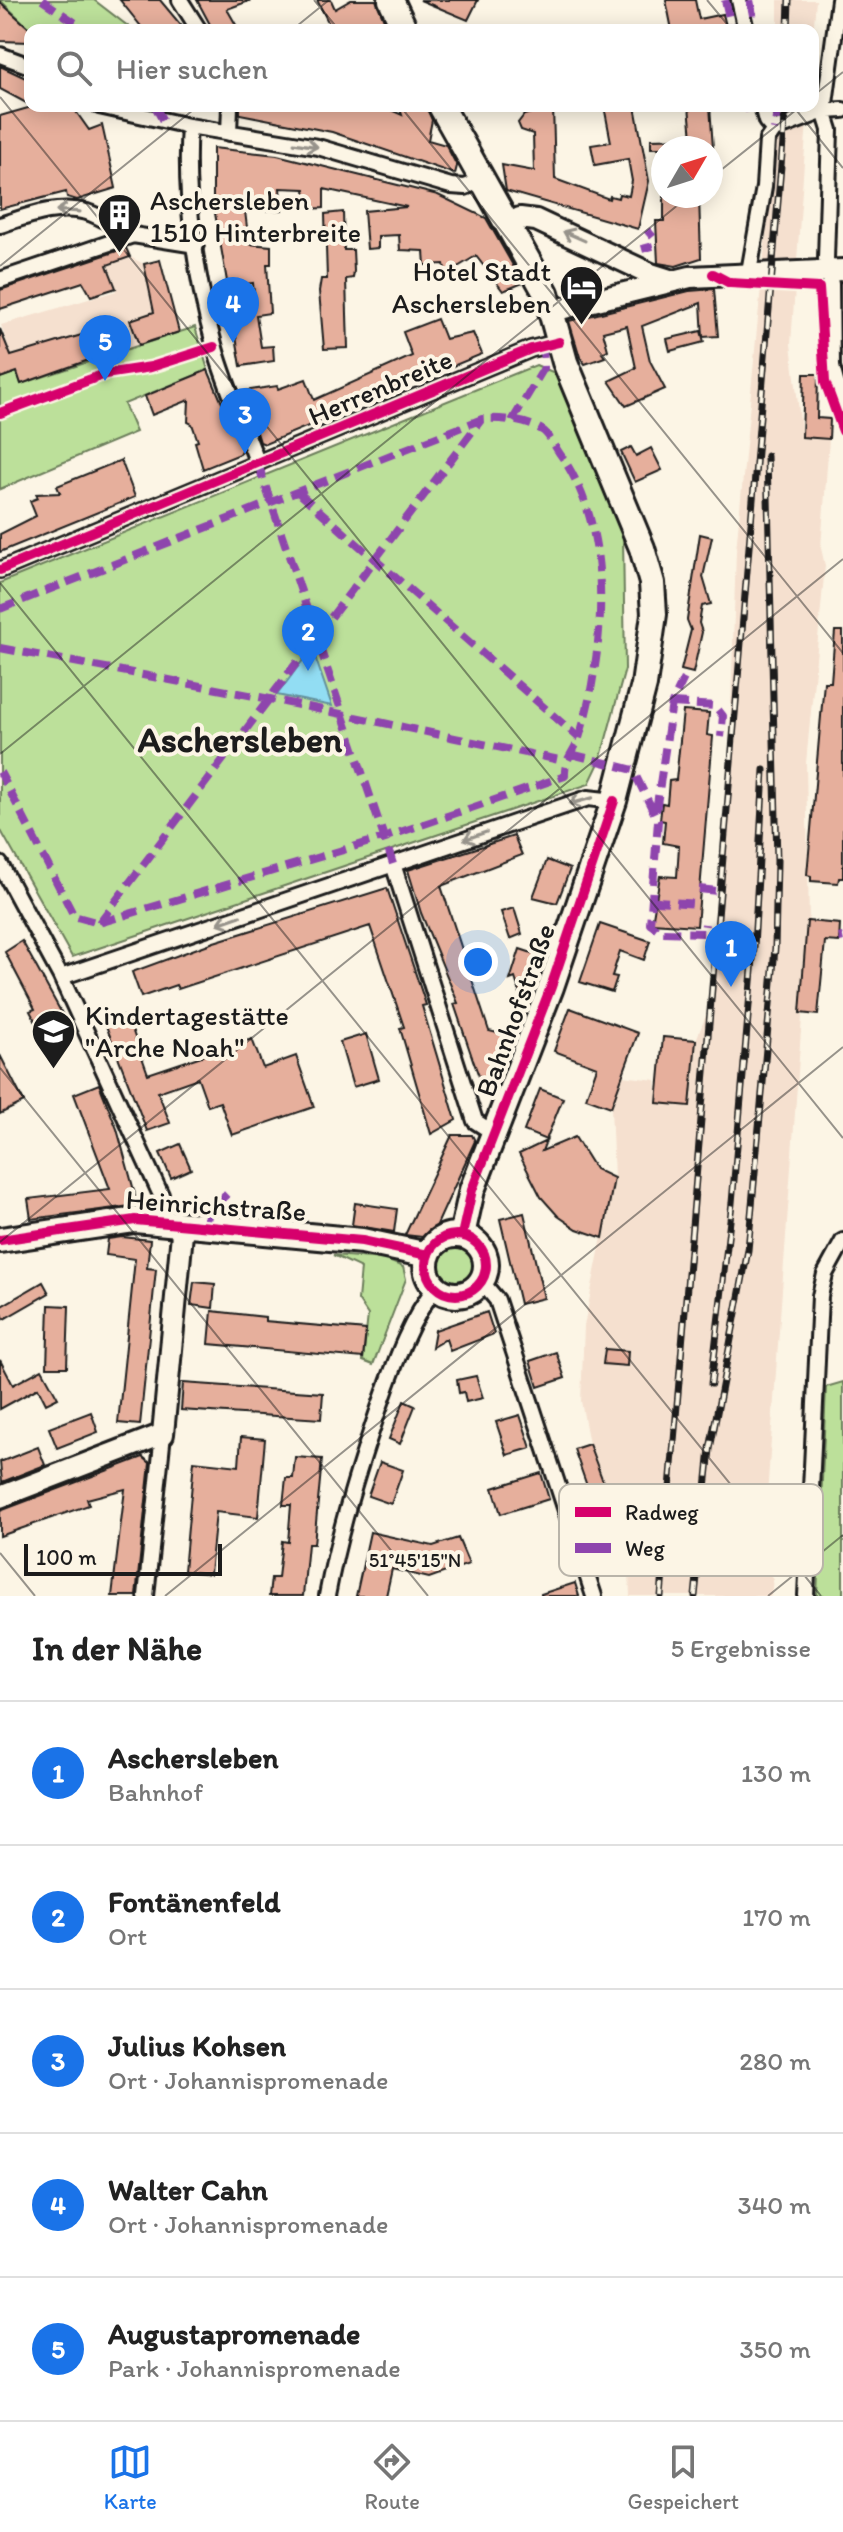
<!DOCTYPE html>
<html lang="de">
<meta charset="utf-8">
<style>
:root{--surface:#fff;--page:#f2f2f2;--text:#222;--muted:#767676;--line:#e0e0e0;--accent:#1a73e8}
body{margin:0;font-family:Itim,sans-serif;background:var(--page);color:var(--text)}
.compass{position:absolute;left:651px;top:136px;width:72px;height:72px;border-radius:50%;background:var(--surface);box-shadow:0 4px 20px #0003;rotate:51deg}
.scale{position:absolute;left:24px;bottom:20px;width:198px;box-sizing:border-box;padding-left:8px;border:4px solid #1c1c1c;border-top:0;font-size:22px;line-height:28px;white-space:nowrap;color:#1c1c1c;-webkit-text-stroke:6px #fcf5e5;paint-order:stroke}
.you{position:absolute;left:478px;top:962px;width:28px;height:28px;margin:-20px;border:6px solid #fff;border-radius:50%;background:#1a73e8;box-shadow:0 0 0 12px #1a73e833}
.badge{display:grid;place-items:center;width:52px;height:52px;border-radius:50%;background:var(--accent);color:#fff;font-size:26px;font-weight:700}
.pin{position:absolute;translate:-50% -66px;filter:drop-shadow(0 2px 4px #0008)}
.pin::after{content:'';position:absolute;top:42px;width:28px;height:24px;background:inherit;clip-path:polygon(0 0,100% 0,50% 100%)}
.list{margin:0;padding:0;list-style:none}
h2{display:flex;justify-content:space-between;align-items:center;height:104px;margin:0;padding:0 32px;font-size:34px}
h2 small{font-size:26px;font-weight:400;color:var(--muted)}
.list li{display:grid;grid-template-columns:52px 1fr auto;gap:24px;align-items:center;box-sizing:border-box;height:144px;padding:0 32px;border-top:2px solid var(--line)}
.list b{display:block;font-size:30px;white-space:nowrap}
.list p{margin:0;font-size:26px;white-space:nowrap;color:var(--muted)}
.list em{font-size:26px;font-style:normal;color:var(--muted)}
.icon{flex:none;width:44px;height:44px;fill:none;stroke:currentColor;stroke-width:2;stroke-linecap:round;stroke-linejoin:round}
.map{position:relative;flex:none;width:843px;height:1596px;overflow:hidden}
.search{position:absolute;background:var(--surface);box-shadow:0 4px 20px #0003;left:24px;right:24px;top:24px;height:88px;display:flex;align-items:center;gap:20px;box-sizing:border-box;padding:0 28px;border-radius:16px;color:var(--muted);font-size:30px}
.sheet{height:824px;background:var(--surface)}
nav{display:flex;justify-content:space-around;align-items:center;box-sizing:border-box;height:112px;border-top:2px solid var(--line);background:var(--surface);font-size:22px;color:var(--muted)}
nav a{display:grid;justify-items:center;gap:4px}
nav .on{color:var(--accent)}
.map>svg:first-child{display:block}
.built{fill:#f5e0cf}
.green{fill:#bce09a;stroke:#6c7e5b;stroke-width:2}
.water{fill:#92ddf3;stroke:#63909d;stroke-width:2}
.building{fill:#e6af9c;stroke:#1c1c1c;stroke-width:2}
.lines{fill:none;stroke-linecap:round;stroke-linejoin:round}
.street-casing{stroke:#1c1c1c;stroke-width:20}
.secondary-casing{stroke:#1c1c1c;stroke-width:26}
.primary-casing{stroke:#1c1c1c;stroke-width:30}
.street{stroke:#fcf5e5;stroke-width:14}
.secondary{stroke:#fcf5e5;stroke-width:20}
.primary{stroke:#fcf5e5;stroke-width:24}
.rail-casing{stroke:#1c1c1c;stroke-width:7}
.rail{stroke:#fcf5e5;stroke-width:4;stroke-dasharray:12;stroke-linecap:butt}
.quiet{stroke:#8e44ad;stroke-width:8;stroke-dasharray:16 8;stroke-linecap:butt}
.cycleway-casing{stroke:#fcf5e5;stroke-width:15}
.cycleway{stroke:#d6006c;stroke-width:10}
.oneway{stroke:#97938b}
.ticks{fill:none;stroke:#1c1c1c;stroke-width:2;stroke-opacity:0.45}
.labels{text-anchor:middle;stroke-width:8;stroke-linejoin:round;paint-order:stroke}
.poi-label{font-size:28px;fill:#1c1c1c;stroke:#fcf5e5;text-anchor:start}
.street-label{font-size:28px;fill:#1c1c1c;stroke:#fcf5e5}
.district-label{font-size:36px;font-weight:bold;fill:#1c1c1c;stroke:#fcf5e5}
.key{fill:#fcf5e5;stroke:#b9b4a9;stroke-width:2}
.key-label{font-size:22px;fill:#1c1c1c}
.ticks-label{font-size:20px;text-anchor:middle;fill:#1c1c1c;stroke:#fcf5e5;stroke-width:8;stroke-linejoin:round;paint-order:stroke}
</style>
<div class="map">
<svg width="843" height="1596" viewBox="0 0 843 1596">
<rect width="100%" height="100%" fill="#fcf5e5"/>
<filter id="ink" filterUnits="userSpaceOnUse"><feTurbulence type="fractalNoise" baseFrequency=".0125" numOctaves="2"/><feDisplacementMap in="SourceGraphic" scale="16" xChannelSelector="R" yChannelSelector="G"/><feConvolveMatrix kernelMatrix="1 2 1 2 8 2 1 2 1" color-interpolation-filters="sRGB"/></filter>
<g filter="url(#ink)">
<path class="built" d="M778,0H816L813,36V30H778Z
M778,106H808L791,344L802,437L829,439L821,548L825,566L806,763L809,922L762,1563L773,1579L771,1596H630L629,1571L589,1444L581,1401L584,1326L614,1178L611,1107L622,1076L656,1080L658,1103L690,1106L696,1040L707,1013L730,737L736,551Z
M126,247L130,257L144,264L160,260L179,332L21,384L1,325L116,291L105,254Z"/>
<path class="green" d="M0,0H94L133,30H31Z
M195,327L208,370L124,404L136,432L0,489V378L17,372L21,384Z
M536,365L555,373L623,536L625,669L600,761L589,784L72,957L0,829V583Z
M436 1264a20 20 0 1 1 40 0a20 20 0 1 1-40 0Z
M333,1255L384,1259L403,1267L406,1279L373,1365L363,1361L368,1315L358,1300L361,1268Z
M843,1382V1596H817L826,1387Z"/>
<path class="water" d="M312,648L332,706L277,695Z"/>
<path class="building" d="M120,0H160L185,30H144Z
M197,0H248L249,1L227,9L239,30H213Z
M317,0H331L335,9L351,0H376L388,30H332Z
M420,0H478L468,20Z
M666,0H695L699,19L723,14L727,30H672Z
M0,2L30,29V42L0,41Z
M0,66L30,80V105L0,89Z
M35,106H72L89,130L102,125L116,188L77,200L67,197L66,192L0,209V116Z
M240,106H382L402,115L399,106H426L432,120L428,140L446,145L457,166L455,174L332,132L240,114Z
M540,106H553L555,179L609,199L610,196L618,198L619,194L629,196L632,181L628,159L595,165L591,145L611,142L604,106H635L649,181L638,229L506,191L502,165L534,171L533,134L521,130L518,123L524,115L541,110Z
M689,106H710L713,148H651V139L692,138Z
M213,148L277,155L438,195L486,218L523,283L503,291L476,256L446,274L444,264L425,265L424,251L400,250L399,235L378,236V248L367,249L364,211L407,207L324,189V208L308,209L305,189L280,188L282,210L245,211L249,244L271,246V264H267L270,313L256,315L261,347L273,346L274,361L241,366L231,307L255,304L253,283L228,287L213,202Z
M664,196H699L701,258L676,266L658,263L656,221H664Z
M343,212L344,250H353L354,271L353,278L346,279L348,348L324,349L319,291L321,279H327L325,214Z
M126,248L130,257L107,265L116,288L91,296L83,282L0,309V290Z
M160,260L179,332L139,345L130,320L154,312L144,264Z
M714,289L718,336L703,337L701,303L642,326L650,361L665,389L626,406L609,381L636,368L627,326L603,332L608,350L602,353L605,357L585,364L580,357L569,321L689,291Z
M437,319L445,339L473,333L482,354L265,444L260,442L244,391L277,386L278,389L306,379L314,400L412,356L403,332Z
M0,329L11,356L95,331L103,355L21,384L17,372L0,378Z
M701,331L704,342L670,351L667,339Z
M208,370L242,450L240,454L203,469L195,442L198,441L192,424L188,422L189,400L152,415L145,396Z
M804,374H818L817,418L830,419L829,439L802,437Z
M631,447L636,456L651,448L662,470L635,482L621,452Z
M121,460L135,497L0,552V534L36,516L30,501L38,498L36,494L60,493L57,486Z
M700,534L712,537L703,577L711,604L702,606L699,623L702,632L693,673L681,670L691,630L687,620Z
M835,631H843V878H839L838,883L811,881V876L807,875L824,682H831Z
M683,711L709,713L707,735L713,736L697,926L652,923L660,876L677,877L679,846L663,843L665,821L660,820L662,803L667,804L669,781L676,780Z
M514,836L522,855L441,886L489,1031L513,1037L492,1093L484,1090L473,1060L454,1004L458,1003L421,913L408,870Z
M547,860L570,869L557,903L533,897Z
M387,888L426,1005L422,1006L456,1120L431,1134L400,1028L404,1027L370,926L178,989L176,985L141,997L132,972L214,942Z
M514,908L522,934L510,939L501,912Z
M807,921L840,924L839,942L825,941L818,1015L800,1013Z
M600,924L650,941L644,960L620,951L612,976L617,977L612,992L580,982Z
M22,941L71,1030L47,1043L30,1011L35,1009L5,952Z
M520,949L544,957L518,1031L508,1027L520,993L515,978L510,980Z
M570,1008L638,1033L611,1107L586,1098L597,1067L554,1051Z
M127,1015L148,1074L252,1039L263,1068L296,1056L314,1107L232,1135L220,1102L208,1106L198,1078L158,1092L170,1123L147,1131L105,1023Z
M366,1034L379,1079L353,1087L340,1042Z
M663,1037L696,1040L690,1106L657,1103Z
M0,1055L24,1102L0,1114Z
M99,1084L117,1129L138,1205L31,1219L28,1199L110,1189L74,1094Z
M540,1089L563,1098L546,1140L524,1131Z
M452,1135H472L475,1141L431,1238L405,1235Z
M575,1137L595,1169L614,1178L603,1238L577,1229L558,1216L541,1197L519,1154L546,1141L542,1151Z
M180,1144L191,1169L171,1178L160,1153Z
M355,1203L397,1209L394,1232L352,1225Z
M524,1213L544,1298L520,1304L500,1219Z
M122,1237L150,1240L147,1268L156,1269L140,1425L118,1423L135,1259L106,1255L108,1239Z
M43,1282L49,1293L4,1319L0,1307Z
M194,1282L215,1284L213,1308L191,1305Z
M49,1305L69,1306L67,1367H47Z
M212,1311L265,1317V1321L366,1330L363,1358L209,1344Z
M487,1312L494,1334L450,1351L446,1339L432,1347L435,1330Z
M605,1349L628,1351L627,1366L603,1364Z
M556,1352L565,1378L538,1387L530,1361Z
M0,1360L13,1385L42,1369L58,1398L46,1404L38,1388L0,1409Z
M476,1376L483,1398L466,1402L464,1392L459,1393L457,1380Z
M183,1383L323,1393L321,1419L181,1410Z
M404,1401L415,1406L400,1444L389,1439Z
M91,1412L98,1432L57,1448L49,1428Z
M520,1415L531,1448L507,1455L496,1422Z
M241,1437L265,1439L258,1517L216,1512L210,1574L184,1571L194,1461L239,1466Z
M589,1444L610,1500L594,1506L574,1449Z
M38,1447L45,1465L2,1482L0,1462Z
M143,1457L150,1463L136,1596H112L125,1489L87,1499L89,1505L0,1536V1511Z
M295,1457L322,1459L314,1544H308L303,1596H269L271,1578H278L282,1541L288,1542L291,1505H283L286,1478H293Z
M380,1462L403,1470L391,1504L368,1496Z
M541,1473L549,1499L501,1514L493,1488Z
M370,1532L433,1546L458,1538L469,1564L429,1578L392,1569L386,1596H356Z
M575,1583L579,1596H541V1594Z"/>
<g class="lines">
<defs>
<path id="street" d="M180,0L199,30
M739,0L746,30
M839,0L824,111L830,130L826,259L831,284L832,367L843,407
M0,55L30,66
M99,106L189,126L318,147L451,186L465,187L480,181
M762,106L766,121L774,130
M189,126C184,197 196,279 215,348C226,387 244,426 258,464
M774,130L824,111L843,110
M229,133L230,106
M0,225C28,216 57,204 87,212C103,217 118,229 133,235
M749,272L764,187L767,140L774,130
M0,280L133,235L196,245
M0,570L531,349L559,342
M0,864L61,977L161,1195L163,1221
M393,864L475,1121L495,1134
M61,977L588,798L614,801
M481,1281L497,1300L594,1596
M146,1596L163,1434
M327,1596C339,1531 358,1470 379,1408C394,1366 408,1322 436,1287
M806,1596L820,1296L825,1274L843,1241"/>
<path id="secondary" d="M506,225L520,218L536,220L651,274L670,280
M552,311L690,277L843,270
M0,1497L163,1434L183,1223"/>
<path id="primary" d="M391,0L405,30
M441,106L546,293L565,362L642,548L652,583L654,614L644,685L614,801L551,987L472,1190L462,1235
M426 1265a30 30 0 1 1 60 0a30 30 0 1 1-60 0Z
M0,1240L135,1220L362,1241L428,1255"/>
</defs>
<use href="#street" class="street-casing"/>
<use href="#secondary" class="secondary-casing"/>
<use href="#primary" class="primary-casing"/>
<use href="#street" class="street"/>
<use href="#secondary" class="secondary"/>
<use href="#primary" class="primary"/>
<defs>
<path id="rail" d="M788,30L789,0
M711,1384L732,1203L754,947L764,770
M661,1596L786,106
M695,1596L710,1449L748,1250L775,948L777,861L767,456"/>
</defs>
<use href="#rail" class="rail-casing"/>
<use href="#rail" class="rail"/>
<path class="quiet" d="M42,0L86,30
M725,0L732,30
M750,0L756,30
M155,106L163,121
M748,106L749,112
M773,106L777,112L774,130
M647,230L653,237
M642,249L653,246
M512,421L544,368L543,346
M258,464L393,864
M299,493L579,738
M0,609L482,419C500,418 526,420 542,430C549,434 555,447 560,454C605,517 606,605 593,678C590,698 585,719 579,738C573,754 564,759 565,776L383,838L99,923L74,916L0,772
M0,648L270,699L564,761
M672,703L715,706L723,716L721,737
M571,754L633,770L658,821L650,924L661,932L704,933L705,924
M656,811L672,703L687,672
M699,889L717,891
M656,897V901L698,904
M99,923L481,420
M839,938L843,937
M207,1226L208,1212L229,1192"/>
<defs>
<path id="cycleway" d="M713,274L730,283L819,288L825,382L843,431
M0,413L105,374L151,367L214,347
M0,570L531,349L559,342
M462,1235L472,1190L551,987L614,801
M426 1265a30 30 0 1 1 60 0a30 30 0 1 1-60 0Z
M0,1240L135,1220L362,1241L428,1255"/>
</defs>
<use href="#cycleway" class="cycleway-casing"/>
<use href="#cycleway" class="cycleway"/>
</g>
<defs><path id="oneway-shaft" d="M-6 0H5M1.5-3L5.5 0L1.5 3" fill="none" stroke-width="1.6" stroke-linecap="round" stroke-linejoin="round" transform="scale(2)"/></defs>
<g class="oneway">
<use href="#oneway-shaft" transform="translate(306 145) rotate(9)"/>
<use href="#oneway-shaft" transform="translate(68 211) rotate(-176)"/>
<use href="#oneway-shaft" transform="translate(574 236) rotate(-156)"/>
<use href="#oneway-shaft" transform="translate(581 801) rotate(165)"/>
<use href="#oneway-shaft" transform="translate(475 836) rotate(161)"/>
<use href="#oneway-shaft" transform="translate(229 920) rotate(161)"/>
</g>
</g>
<path class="ticks" d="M314,0L339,30M707,0L732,30M292,30L329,0M813,96L843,72M0,97L843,1138M400,106L843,653M793,106L843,168M711,178L801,106M0,266L198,106M0,583L821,1596M0,754L689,196M0,1068L428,1596M0,1242L843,559M0,1553L35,1596M165,1596L843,1047M768,1596L843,1535"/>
<defs>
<symbol id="building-pin" viewBox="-11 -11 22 30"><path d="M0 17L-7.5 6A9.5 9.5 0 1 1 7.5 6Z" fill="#1c1c1c" stroke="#fcf5e5"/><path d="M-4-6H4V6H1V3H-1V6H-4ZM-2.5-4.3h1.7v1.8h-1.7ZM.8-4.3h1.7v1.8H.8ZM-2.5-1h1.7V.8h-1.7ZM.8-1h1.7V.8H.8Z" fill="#fff"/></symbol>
<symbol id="hotel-pin" viewBox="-11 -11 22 30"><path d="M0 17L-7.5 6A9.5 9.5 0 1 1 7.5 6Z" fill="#1c1c1c" stroke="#fcf5e5"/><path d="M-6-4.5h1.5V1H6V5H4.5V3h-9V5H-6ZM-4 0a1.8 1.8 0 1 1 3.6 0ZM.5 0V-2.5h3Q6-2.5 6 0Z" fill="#fff"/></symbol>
<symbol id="school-pin" viewBox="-11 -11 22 30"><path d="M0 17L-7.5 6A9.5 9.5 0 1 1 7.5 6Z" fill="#1c1c1c" stroke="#fcf5e5"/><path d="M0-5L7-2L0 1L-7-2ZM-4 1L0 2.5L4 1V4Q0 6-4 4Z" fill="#fff"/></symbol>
</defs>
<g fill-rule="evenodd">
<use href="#building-pin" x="94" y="190" width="51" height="69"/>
<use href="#hotel-pin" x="556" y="262" width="51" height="69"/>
<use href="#school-pin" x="28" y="1006" width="51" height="69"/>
</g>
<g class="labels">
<g class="poi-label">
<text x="150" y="210">Aschersleben<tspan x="150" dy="32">1510 Hinterbreite</tspan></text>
<text x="551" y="281" text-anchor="end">Hotel Stadt<tspan x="551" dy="32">Aschersleben</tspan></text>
<text x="85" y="1025">Kindertagestätte<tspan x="85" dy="32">"Arche Noah"</tspan></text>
</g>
<g class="street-label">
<text transform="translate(380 387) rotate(-23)" y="10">Herrenbreite</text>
<text transform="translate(515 1010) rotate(-70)" y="10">Bahnhofstraße</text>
<text transform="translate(216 1205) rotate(4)" y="10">Heinrichstraße</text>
</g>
<g class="district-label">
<text x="240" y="752">Aschersleben</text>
</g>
</g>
<rect x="559" y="1484" width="264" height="92" rx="12" class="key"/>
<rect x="575" y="1507" width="36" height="10" fill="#d6006c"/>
<rect x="575" y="1543" width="36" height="10" fill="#8e44ad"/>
<g class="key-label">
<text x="625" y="1520">Radweg</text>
<text x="625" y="1556">Weg</text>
</g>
<g class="ticks-label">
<text x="415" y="1567">51°45'15"N</text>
</g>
</svg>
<svg class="compass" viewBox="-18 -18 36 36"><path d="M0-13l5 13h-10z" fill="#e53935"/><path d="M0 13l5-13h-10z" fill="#767676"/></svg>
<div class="scale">100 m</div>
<div class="you"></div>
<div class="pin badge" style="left:731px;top:987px">1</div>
<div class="pin badge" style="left:308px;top:671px">2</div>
<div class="pin badge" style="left:245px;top:454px">3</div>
<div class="pin badge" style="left:233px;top:343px">4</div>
<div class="pin badge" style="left:105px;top:381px">5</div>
<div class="search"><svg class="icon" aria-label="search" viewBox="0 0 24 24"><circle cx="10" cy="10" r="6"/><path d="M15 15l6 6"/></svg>Hier suchen</div>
</div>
<section class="sheet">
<h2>In der Nähe<small>5 Ergebnisse</small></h2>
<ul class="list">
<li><span class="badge">1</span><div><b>Aschersleben</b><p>Bahnhof</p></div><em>130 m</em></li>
<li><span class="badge">2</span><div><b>Fontänenfeld</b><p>Ort</p></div><em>170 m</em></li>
<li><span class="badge">3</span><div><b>Julius Kohsen</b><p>Ort · Johannispromenade</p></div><em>280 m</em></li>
<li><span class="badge">4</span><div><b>Walter Cahn</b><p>Ort · Johannispromenade</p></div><em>340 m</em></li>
<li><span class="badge">5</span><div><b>Augustapromenade</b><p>Park · Johannispromenade</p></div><em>350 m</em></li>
</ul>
</section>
<nav>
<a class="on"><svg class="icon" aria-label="map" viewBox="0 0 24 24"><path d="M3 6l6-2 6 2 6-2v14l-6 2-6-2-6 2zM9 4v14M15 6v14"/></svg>Karte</a>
<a><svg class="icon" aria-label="directions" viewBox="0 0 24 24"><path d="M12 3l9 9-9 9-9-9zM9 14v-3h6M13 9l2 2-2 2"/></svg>Route</a>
<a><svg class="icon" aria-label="saved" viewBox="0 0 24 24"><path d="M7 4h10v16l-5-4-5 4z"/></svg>Gespeichert</a>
</nav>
